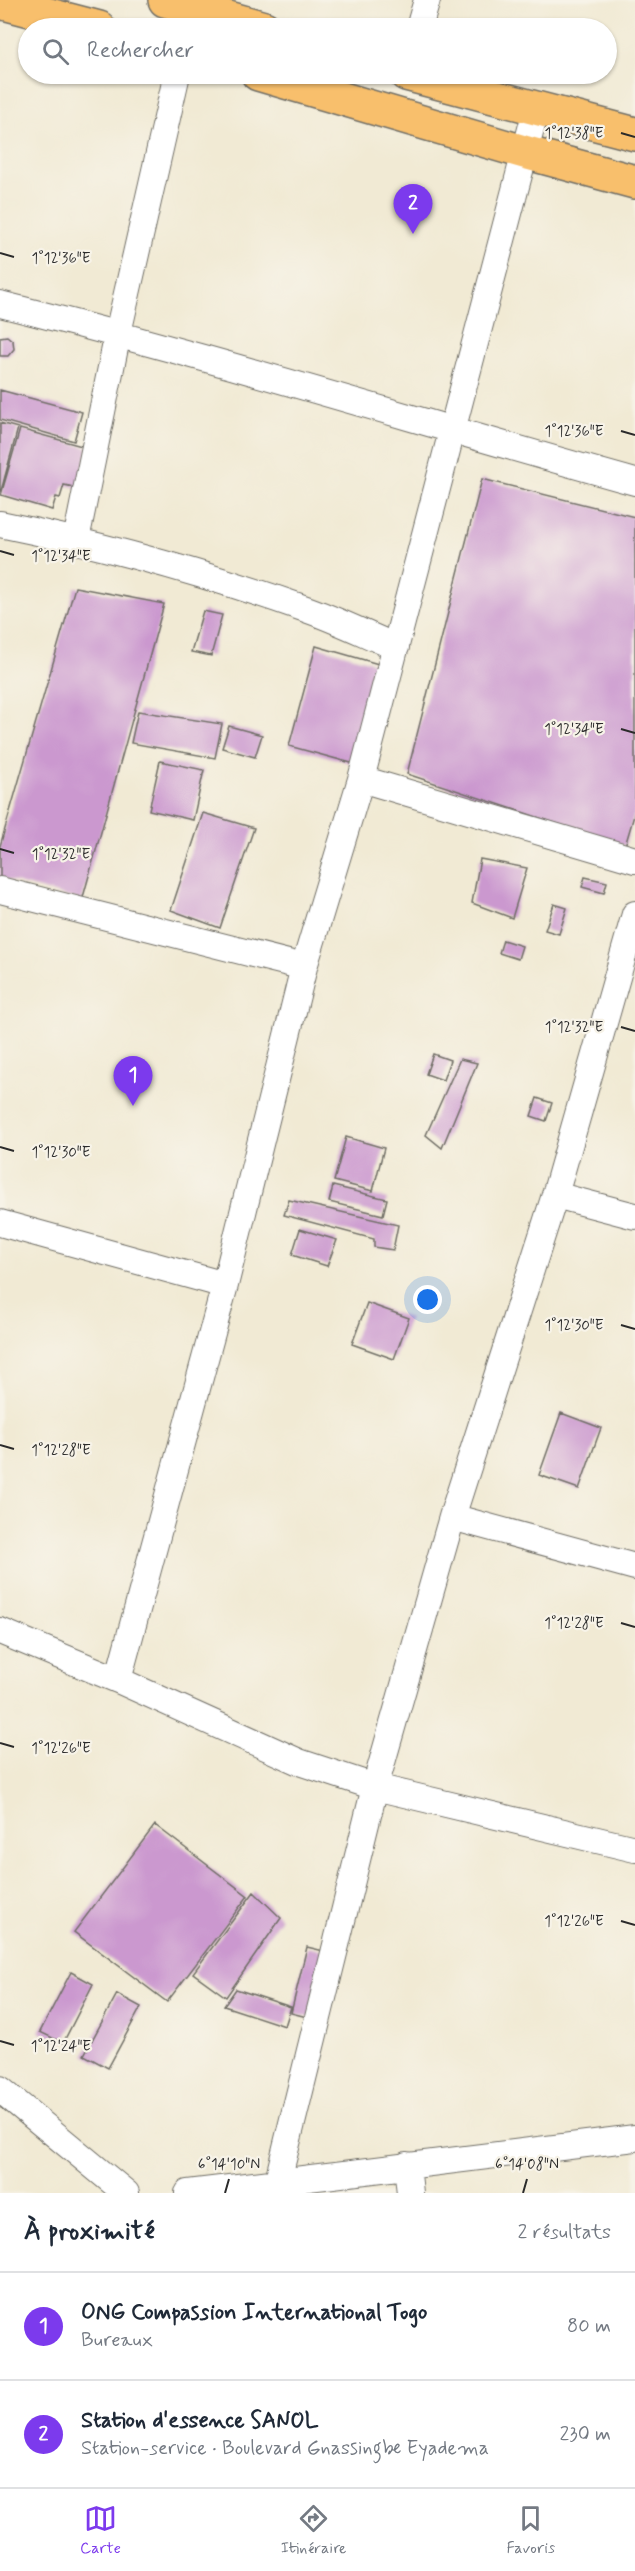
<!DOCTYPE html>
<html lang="fr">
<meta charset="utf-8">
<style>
:root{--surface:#fff;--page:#f2f2f3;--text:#1f2937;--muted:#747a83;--line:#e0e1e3;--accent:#7c3aed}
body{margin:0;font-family:Mynerve,sans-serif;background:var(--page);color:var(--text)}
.you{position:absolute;left:428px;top:1300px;width:21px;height:21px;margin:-15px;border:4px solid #fff;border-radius:50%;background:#1a73e8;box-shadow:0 0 0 9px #1a73e833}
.badge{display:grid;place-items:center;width:39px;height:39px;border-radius:50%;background:var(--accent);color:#fff;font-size:20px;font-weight:700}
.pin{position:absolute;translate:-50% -50px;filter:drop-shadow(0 2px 3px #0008)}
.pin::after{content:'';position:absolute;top:32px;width:21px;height:18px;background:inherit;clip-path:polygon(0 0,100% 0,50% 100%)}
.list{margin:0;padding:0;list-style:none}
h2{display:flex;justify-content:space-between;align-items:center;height:78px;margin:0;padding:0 24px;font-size:26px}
h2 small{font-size:20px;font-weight:400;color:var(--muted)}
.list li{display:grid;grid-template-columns:39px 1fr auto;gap:18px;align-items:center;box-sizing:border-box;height:108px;padding:0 24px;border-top:2px solid var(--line)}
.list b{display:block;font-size:22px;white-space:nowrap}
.list p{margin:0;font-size:20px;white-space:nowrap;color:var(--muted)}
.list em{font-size:20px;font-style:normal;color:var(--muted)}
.icon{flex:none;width:33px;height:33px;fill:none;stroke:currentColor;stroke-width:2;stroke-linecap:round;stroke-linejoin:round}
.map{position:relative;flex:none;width:635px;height:2193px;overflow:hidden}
.search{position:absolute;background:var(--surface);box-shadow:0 2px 4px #0004;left:18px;right:18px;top:18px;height:66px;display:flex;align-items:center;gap:15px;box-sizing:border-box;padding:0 21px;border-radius:33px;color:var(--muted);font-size:22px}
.sheet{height:294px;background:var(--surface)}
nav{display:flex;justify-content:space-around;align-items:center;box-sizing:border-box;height:84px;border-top:2px solid var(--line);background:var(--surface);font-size:16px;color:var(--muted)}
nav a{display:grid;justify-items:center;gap:3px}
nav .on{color:var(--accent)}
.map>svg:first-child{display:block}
.building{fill:#cb98cf}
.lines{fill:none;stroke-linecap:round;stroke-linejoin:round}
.street-casing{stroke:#706e66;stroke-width:28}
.highway-casing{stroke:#706e66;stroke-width:36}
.street{stroke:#fff;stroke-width:26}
.highway{stroke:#f8bf6c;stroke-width:33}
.ticks{fill:none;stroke:#2b2b2b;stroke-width:2}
.ticks-label{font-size:15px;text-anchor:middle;fill:#2b2b2b;stroke:#f7f3e8;stroke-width:4.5;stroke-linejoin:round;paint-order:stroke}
</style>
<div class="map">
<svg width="635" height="2193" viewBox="0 0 635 2193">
<rect width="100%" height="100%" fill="#f7f3e8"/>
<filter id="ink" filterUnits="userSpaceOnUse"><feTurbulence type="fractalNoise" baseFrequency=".0167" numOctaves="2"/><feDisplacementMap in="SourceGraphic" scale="12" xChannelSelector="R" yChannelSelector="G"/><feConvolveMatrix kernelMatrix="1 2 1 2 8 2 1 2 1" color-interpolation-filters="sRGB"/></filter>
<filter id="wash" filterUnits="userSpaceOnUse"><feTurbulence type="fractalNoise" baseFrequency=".008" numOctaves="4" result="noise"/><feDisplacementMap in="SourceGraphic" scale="24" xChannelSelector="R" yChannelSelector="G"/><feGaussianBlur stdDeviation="1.35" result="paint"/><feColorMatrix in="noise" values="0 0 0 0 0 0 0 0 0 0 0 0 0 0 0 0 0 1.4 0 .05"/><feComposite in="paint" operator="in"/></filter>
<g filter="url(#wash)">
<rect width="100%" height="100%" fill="#f1ead4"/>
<g id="blocks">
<path class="building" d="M7,336L13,341L14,349L8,356H0V337Z
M0,390L82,412L74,441L0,420Z
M0,423L18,428L1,491H0Z
M20,429L89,448L78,488L64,485L60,498L56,497L52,510L1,495Z
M482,479L635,517V812L625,846L407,774Z
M75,587L164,604L82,901L0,878V846Z
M203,611L222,615L211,656L191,652Z
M316,646L382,665L355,764L289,746Z
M138,711L222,724L215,758L131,743Z
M229,726L262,735L255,757L222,748Z
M160,761L204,770L193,820L149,810Z
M203,813L254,828L220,928L171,910Z
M480,859L527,868L512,918L472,903Z
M585,877L607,882L604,893L582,887Z
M554,904L567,908L559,934L545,930Z
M503,940L522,946L518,959L499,953Z
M433,1054L450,1060L443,1080L426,1074Z
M460,1059L477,1063L442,1148L426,1135Z
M537,1098L552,1103L546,1121L531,1116Z
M346,1137L384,1148L373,1191L334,1181Z
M333,1186L387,1199L383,1215L329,1202Z
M289,1200L398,1225L393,1250L374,1247V1239L284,1215Z
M300,1229L337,1240L327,1266L292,1255Z
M367,1303L409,1318L394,1359L352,1344Z
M561,1413L601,1428L579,1489L539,1475Z
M155,1825L248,1896L167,2002L74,1932Z
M254,1892L281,1918L226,1997L193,1973Z
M307,1947L328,1952L311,2018L291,2013Z
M71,1972L93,1984L63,2043L40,2032Z
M236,1989L291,2007L285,2026L224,2006Z
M117,1994L141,2007L108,2068L84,2055Z"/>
</g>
</g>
<g filter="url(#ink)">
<use href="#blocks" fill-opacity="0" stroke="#706e66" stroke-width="1.5"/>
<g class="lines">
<defs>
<path id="street" d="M419,28L427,0
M0,304C213,357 423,423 635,482
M0,524C103,545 204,573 303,608C335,619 365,634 396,647
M76,540L118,333L177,74
M361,779L635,860
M0,890L304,967
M555,1195L635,1216
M0,1223L225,1285
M452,1517L635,1567
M0,1631L118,1680L299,1762L375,1787L635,1849
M118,1680L225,1285L304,967L361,779L537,106
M0,2089L126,2193
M407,2165L410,2193
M278,2180L375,1787L452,1517L555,1195L635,914
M188,2193L635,2138"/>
<path id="highway" d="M165,0L264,28
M0,2L99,28
M258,74L524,152L635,182
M406,74L635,134"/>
</defs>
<use href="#street" class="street-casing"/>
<use href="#highway" class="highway-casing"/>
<use href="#street" class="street"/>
<use href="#highway" class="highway"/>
</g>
</g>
<path class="ticks" d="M621,133L635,137M0,253L14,257M621,431L635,435M0,551L14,555M621,729L635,733M0,849L14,853M621,1027L635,1031M0,1147L14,1151M621,1325L635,1329M0,1445L14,1449M621,1623L635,1627M0,1743L14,1747M621,1921L635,1925M0,2041L14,2045M225,2193L229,2179M523,2193L527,2179"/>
<g class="ticks-label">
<text x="574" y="138">1°12'38"E</text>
<text x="61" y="263">1°12'36"E</text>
<text x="574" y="436">1°12'36"E</text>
<text x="61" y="561">1°12'34"E</text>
<text x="574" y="734">1°12'34"E</text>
<text x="61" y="859">1°12'32"E</text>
<text x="574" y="1032">1°12'32"E</text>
<text x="61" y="1157">1°12'30"E</text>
<text x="574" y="1330">1°12'30"E</text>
<text x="61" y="1455">1°12'28"E</text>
<text x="574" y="1628">1°12'28"E</text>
<text x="61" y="1753">1°12'26"E</text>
<text x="574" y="1926">1°12'26"E</text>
<text x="61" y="2051">1°12'24"E</text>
<text x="229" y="2169">6°14'10"N</text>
<text x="527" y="2169">6°14'08"N</text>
</g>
</svg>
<div class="you"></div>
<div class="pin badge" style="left:133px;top:1106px">1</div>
<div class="pin badge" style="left:413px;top:234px">2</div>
<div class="search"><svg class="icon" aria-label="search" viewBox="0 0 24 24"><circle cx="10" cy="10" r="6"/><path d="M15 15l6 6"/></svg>Rechercher</div>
</div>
<section class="sheet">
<h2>À proximité<small>2 résultats</small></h2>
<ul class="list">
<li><span class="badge">1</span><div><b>ONG Compassion International Togo</b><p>Bureaux</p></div><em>80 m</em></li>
<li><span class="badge">2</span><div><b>Station d'essence SANOL</b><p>Station-service · Boulevard Gnassingbe Eyadema</p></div><em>230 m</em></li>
</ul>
</section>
<nav>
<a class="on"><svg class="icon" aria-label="map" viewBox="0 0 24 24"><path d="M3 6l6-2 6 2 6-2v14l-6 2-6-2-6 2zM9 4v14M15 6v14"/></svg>Carte</a>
<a><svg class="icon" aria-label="directions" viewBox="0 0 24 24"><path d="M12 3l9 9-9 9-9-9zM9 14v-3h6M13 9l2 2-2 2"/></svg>Itinéraire</a>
<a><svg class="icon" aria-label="saved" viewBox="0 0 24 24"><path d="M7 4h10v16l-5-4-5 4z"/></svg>Favoris</a>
</nav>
